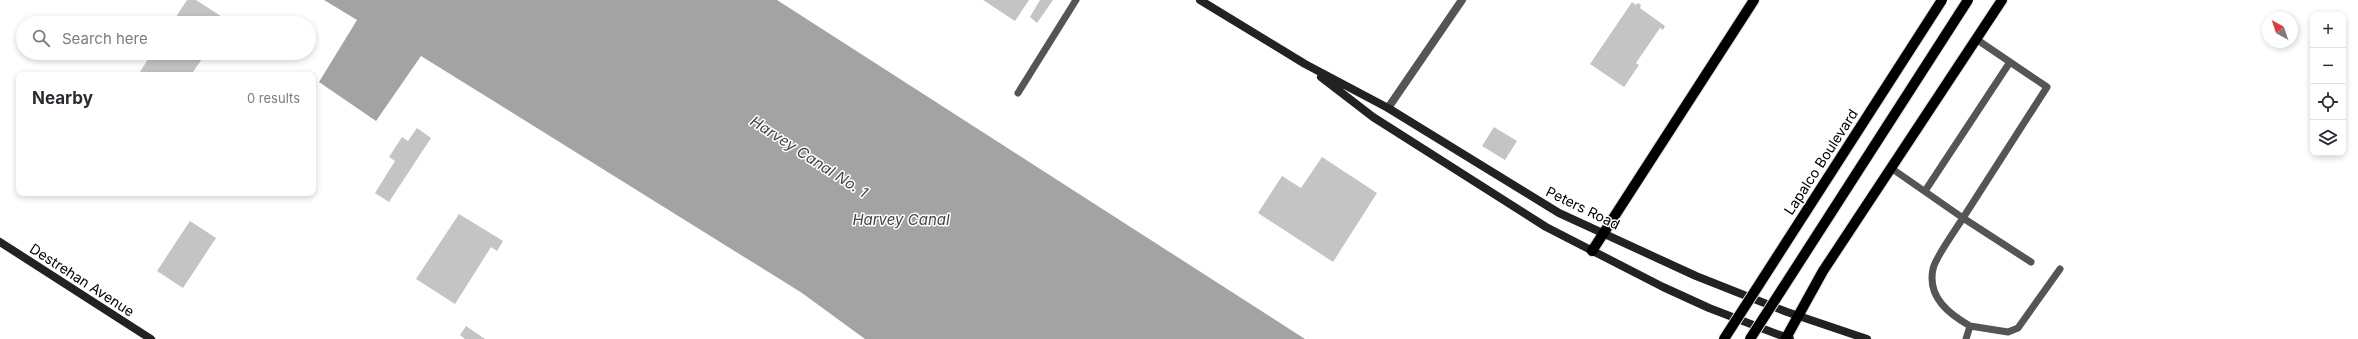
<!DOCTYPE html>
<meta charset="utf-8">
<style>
:root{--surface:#fff;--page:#f2f2f3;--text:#2b2b33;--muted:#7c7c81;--line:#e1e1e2}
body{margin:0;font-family:Inter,sans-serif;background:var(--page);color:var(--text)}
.controls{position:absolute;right:12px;top:12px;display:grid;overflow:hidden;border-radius:8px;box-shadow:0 2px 6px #0003}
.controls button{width:36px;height:36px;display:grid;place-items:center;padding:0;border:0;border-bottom:1px solid var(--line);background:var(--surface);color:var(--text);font:20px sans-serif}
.compass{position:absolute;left:2262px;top:12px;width:36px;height:36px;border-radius:50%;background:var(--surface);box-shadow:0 2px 6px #0003;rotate:320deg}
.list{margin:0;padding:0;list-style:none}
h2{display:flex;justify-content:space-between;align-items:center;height:52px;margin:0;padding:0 16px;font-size:17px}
h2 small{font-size:13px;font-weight:400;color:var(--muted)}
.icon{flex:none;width:22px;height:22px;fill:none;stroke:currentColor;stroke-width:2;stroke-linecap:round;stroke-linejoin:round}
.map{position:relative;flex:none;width:2358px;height:339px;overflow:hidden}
.search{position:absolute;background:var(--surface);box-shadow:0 2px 6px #0003;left:16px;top:16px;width:300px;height:44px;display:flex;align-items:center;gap:10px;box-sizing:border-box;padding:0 14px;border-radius:22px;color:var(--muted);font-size:15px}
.panel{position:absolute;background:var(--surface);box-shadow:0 2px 6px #0003;left:16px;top:72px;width:300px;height:124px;border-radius:8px}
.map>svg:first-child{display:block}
.water{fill:#a3a3a3}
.building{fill:#c4c4c4}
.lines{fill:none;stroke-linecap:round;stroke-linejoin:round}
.primary-casing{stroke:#dbdbdb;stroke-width:12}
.service{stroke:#555;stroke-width:7}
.minor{stroke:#555;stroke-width:8}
.secondary{stroke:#222;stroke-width:8}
.primary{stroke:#000;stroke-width:10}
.primary-bridge-casing{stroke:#dbdbdb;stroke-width:12;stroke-linecap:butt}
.primary-bridge{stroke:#000;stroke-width:10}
.labels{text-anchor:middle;stroke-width:3;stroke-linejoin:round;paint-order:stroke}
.street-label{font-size:14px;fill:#000;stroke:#fff}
.water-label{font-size:15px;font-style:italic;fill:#444;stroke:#fff}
</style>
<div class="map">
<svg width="2358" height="339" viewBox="0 0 2358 339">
<rect width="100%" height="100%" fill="#fff"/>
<path class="water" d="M324,0H777L1305,339H865L802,293L421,56L376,121L319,82L357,20Z"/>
<path class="building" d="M187,0H196L227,20L225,23H172Z
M983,0H1029L1015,21Z
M1040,0H1053L1037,23L1030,17Z
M1632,2L1636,5L1638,3L1641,5L1640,8L1665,26L1663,30L1660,28L1636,63L1639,65L1624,87L1590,64Z
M152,53H206L191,75H138Z
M1494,127L1517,141L1505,160L1482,146Z
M417,128L431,138L389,202L375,193L395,161L389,157L402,137L408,141Z
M1322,157L1377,193L1333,262L1258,213L1282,176L1301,188Z
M459,214L503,241L497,251L491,247L455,304L416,279Z
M190,221L216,238L183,288L157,271Z
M466,326L485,339H465L460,335Z"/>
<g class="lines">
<defs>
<path id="primary" d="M1592,251L1754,0
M1786,338L1823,271L2002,0"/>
</defs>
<use href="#primary" class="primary-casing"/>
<path class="service" d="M1018,93L1076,0
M1891,168L1963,218L2047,87L1976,39
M1925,191L2010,62
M1970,326C1949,314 1927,297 1933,269C1935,258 1956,229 1963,218L2031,262
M1966,339L1970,326L2008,332L2018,328L2060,269"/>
<path class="minor" d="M1388,108L1462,0"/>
<path class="secondary" d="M1200,0L1305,64L1388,108L1559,213L1696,276L1787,312L1867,339
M1321,77L1373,117L1546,227L1663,287L1709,308L1790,339
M0,242L151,339"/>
<use href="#primary" class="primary"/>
<defs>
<path id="primary-bridge" d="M1724,339L1942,0
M1750,339L1968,0"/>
</defs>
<use href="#primary-bridge" class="primary-bridge-casing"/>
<use href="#primary-bridge" class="primary-bridge"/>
</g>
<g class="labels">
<g class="street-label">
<text transform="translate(1821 162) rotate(-57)" y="5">Lapalco Boulevard</text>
<text transform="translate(1583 208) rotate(26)" y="5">Peters Road</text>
<text transform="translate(82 280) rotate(33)" y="5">Destrehan Avenue</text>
</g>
<g class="water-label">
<text transform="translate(809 157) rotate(33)" y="5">Harvey Canal No. 1</text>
<text x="901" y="225">Harvey Canal</text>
</g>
</g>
</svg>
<div class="controls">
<button>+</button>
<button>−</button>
<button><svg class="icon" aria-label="locate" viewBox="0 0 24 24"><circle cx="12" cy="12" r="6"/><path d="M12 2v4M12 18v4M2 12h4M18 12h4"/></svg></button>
<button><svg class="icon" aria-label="layers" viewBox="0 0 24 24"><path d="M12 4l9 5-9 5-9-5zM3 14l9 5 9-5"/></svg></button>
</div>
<svg class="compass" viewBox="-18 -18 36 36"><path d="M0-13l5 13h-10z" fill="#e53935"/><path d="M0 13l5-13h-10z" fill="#7c7c81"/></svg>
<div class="search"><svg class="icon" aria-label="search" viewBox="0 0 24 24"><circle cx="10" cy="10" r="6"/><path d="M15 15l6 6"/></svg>Search here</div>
<section class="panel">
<h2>Nearby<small>0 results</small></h2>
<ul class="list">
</ul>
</section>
</div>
